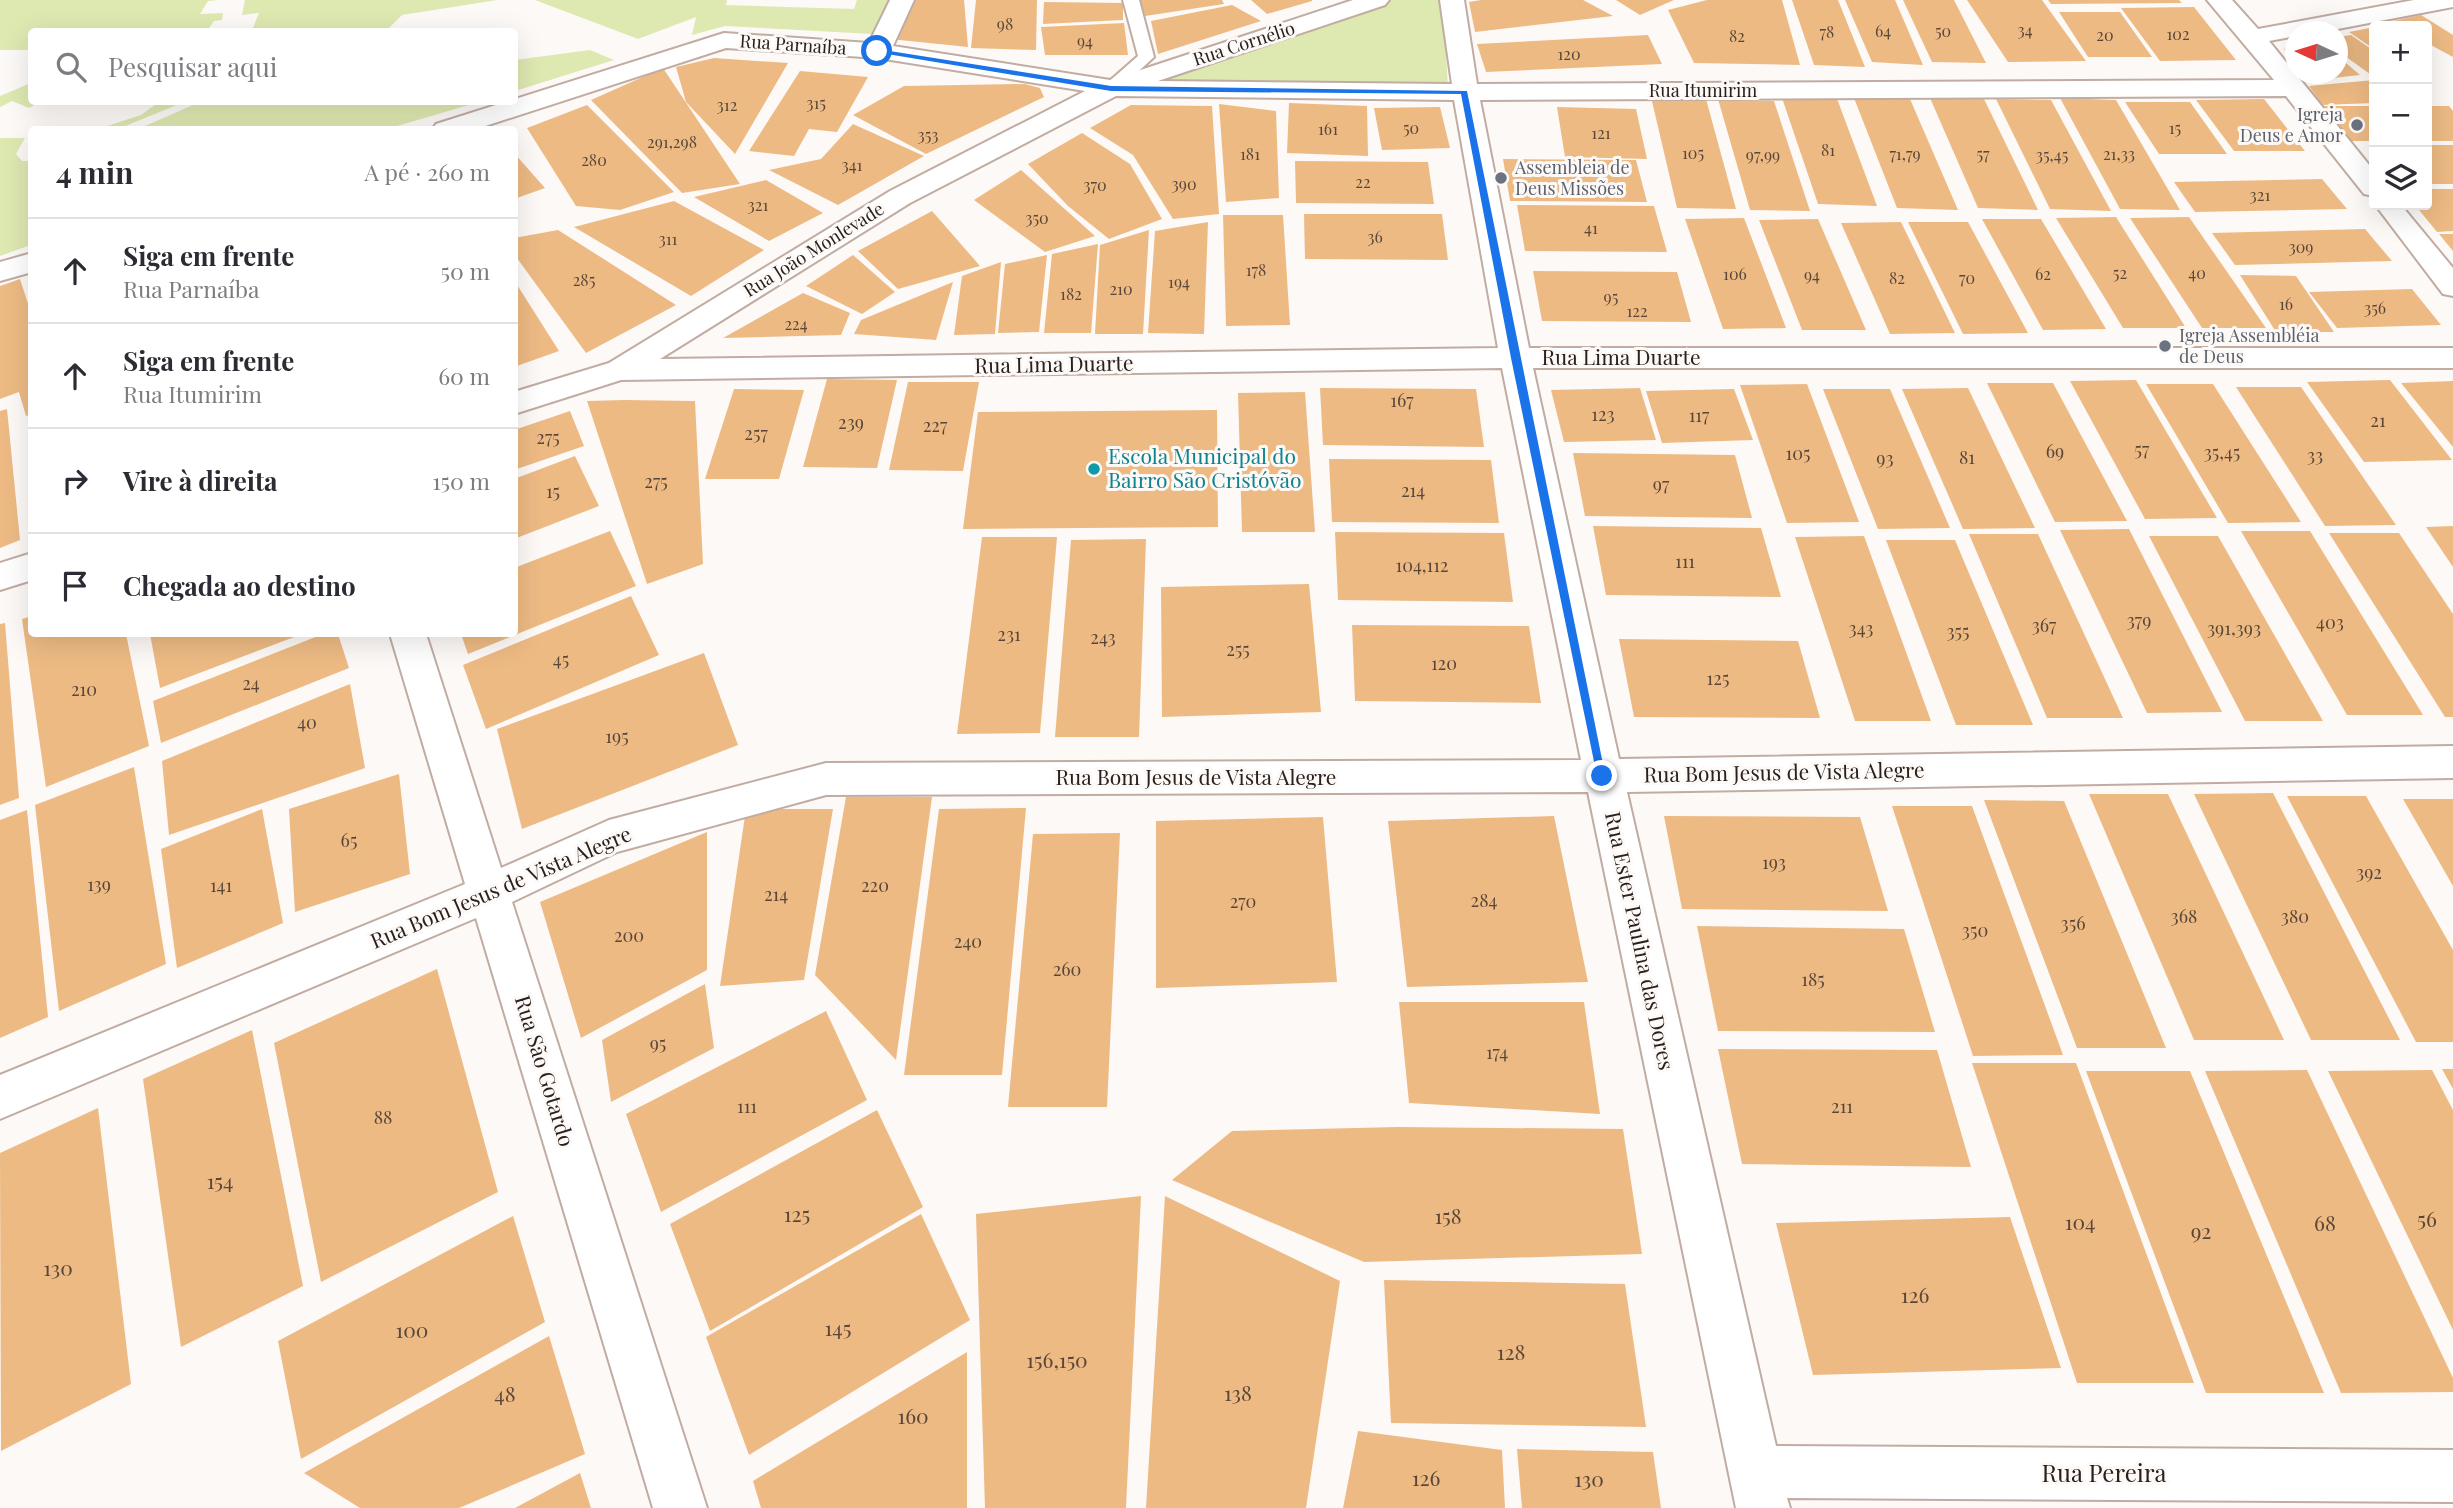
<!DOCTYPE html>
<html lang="pt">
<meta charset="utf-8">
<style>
:root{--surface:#fff;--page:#f7f7f7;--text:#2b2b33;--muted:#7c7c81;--line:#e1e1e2}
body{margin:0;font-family:"Playfair Display",serif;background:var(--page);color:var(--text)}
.controls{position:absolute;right:21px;top:21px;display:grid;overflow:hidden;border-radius:7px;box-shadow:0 7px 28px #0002}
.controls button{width:63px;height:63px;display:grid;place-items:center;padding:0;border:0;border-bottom:2px solid var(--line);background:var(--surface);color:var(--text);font:35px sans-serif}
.compass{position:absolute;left:2285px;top:21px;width:63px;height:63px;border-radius:50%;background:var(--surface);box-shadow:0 7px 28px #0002;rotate:274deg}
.stop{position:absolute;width:21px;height:21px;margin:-16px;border:5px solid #1a73e8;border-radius:50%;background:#fff}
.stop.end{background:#1a73e8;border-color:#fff;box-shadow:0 2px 7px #0008}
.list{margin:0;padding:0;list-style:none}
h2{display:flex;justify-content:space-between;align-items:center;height:91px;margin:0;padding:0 28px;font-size:30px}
h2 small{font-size:23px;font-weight:400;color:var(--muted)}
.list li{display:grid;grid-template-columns:46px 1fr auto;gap:21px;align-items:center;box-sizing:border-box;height:105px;padding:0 28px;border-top:2px solid var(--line)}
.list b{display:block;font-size:26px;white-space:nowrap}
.list p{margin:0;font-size:23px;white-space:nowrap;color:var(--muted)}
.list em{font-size:23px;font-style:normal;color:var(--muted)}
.icon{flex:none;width:38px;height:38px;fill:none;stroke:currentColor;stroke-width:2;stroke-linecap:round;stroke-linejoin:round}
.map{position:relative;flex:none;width:2453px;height:1508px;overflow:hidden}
.search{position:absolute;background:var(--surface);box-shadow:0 7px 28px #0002;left:28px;top:28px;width:490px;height:77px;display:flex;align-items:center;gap:18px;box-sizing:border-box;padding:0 24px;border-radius:7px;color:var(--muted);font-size:26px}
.panel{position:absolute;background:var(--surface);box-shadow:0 7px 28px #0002;left:28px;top:126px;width:490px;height:511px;border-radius:7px}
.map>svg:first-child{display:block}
.green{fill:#dee8b1}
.building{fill:#edba84}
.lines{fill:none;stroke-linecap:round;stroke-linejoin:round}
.lane-casing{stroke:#c1aca2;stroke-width:4}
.street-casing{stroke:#c1aca2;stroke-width:4}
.lane{fill:#fff;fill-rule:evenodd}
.street{fill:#fff;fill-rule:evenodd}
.route{fill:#1a73e8}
.worship-dot{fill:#6b7280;stroke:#fdf9f7;stroke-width:2.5}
.culture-dot{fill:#0f9aa8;stroke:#fdf9f7;stroke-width:2.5}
.labels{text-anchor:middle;stroke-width:6;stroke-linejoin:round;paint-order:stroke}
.far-number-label{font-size:16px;fill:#5a4738}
.far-street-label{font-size:18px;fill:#29211e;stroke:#fdf9f7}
.far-worship-label{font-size:18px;fill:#5b616d;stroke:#fdf9f7;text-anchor:start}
.number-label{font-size:18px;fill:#5a4738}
.street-label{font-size:21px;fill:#29211e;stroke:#fdf9f7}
.culture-label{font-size:21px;fill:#0d838f;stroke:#fdf9f7;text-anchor:start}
.near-number-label{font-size:21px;fill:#5a4738}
.near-street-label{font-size:24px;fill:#29211e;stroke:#fdf9f7}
</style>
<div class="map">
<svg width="2453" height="1508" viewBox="0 0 2453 1508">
<rect width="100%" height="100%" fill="#fdf9f7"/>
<path class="green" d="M0,0H219L208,1L200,14L223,13L222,20L214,21L207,31L32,32L31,50H0Z
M245,0H497L402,15L386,31H237L252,30L259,13L242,15Z
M535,0H727L726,5L854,9L857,0H889L872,34L725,26L692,35L696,17L638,39Z
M1392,0H1443L1448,88L1143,85Z
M590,50L614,60L515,91V60Z
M31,83L32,102H40L29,108L12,101L0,107V96Z
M159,102H184L118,129H98L141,115Z
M200,102H479L387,129H138Z
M0,138H25L16,154L22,161H32L31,245L0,256Z"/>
<path class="building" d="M912,0H964L968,47L890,39Z
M976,0H1037L1036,50L971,48Z
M1140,0H1222L1224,4L1145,16Z
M1251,0H1312V1L1267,14Z
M1481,0H1583L1613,16L1475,32L1469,2Z
M1616,0H1674L1640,15Z
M1707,0H1782L1800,65L1694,63L1668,10Z
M1792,0H1838L1865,67L1814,65Z
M1845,0H1895L1923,65L1872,62Z
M1903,0H1954L1986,63L1932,62Z
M1967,0H2042L2086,61L2008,62Z
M2048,0H2179L2182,3L2051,4Z
M1044,2L1123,3V20L1043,24Z
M1232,5L1261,21L1158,54L1151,21Z
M2194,7L2236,60L2160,61L2121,8Z
M2059,12H2120L2152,57H2088Z
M2421,15L2453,35V57L2427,43V26H2401L2393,21Z
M1124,23L1128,55H1045L1041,27Z
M2374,27V49L2349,32Z
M1648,35L1662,64L1486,72L1477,44Z
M2351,35L2374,51V77L2338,51V37Z
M2296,47V67L2284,49Z
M2338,56L2360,75L2305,81L2300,74H2338Z
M714,58L788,63L735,154L686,102L676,67Z
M663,68L740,184L682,193L591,100Z
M800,71L868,77L837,132L809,129L794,156L749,151Z
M2374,80V103L2322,105L2309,86Z
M1025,84L1040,88L1044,97L926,154L853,115L904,86Z
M1781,95L1836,96L1877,206L1818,204Z
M1651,97L1706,99L1736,209L1677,208Z
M1854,98L1910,99L1958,210L1897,208Z
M1930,98L1984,99L2038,210L1978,208Z
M2060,98L2116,100L2180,210L2120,209Z
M1718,99L1774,101L1810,211L1750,210Z
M1996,99L2051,100L2111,211L2050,209Z
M2264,99L2305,151H2234L2196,100Z
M2125,102H2190L2227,154H2159Z
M1289,103L1367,106L1368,156L1287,153Z
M1219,104L1276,111L1279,198L1226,202Z
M587,105L674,192L620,210L576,206L527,128Z
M1131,105L1212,106L1219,214L1173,219L1133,155L1090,128Z
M2321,106H2374V141H2349Z
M2427,106H2449L2453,111V141H2427Z
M1440,107L1450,148L1382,150L1374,108Z
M1557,107L1636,109L1647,159L1565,157Z
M853,124L924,156L838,205L769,170L821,159Z
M1082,133L1130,164L1162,219L1109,239L1068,206L1028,164Z
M2427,145H2453V184H2427Z
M514,153L545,188L514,199Z
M1503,159L1636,160L1647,202L1510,201Z
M1295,161L1428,162L1434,204L1296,203Z
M1021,170L1095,236L1045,252L974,200Z
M2322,179L2347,209L2195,212L2174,182Z
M766,180L823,213L769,241L694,197Z
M2427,189H2453V231L2437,232L2415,205H2427Z
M674,201L764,250L691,296L574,227Z
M1517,205L1654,206L1667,252L1525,251Z
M932,211L980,266L898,289L858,251Z
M1304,214H1442L1448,260L1305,259Z
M1223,215H1283L1290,325L1226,326Z
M2116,217L2186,328H2123L2056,218Z
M2189,217L2266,328H2202L2130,218Z
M1744,218L1786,328L1723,329L1685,219Z
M1818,219L1866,330H1802L1759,220Z
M1982,219H2041L2106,329L2043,330Z
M1208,222L1204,334L1148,333L1155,231Z
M1901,222L1955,333L1890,334L1841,223Z
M1908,222H1968L2028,333L1963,334Z
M2365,229L2392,261L2235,265L2212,233Z
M558,230L676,305L586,353L514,254V238Z
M1149,230L1143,334H1095L1100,245Z
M2439,234H2453V251Z
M1098,244L1091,333H1044L1052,254Z
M853,255L895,292L862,314L806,286Z
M1047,255L1039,332L998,333L1005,264Z
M1001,262L995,334L954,335L962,276Z
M1533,271L1677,272L1691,322L1542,321Z
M2240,275L2296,276L2334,332H2276Z
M20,279L32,316V414L26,416L19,392L0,399V286Z
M514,280L559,351L514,367Z
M953,282L936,340L854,334L861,320Z
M2412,289L2441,325L2337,328L2309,292Z
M803,293L850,313L841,335L723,338Z
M827,379L897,380L877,468L803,467Z
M2136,380L2217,518L2145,519L2070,381Z
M2390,380L2452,460L2364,462L2307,382Z
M2453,381V447L2401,383Z
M908,382H979L963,471L889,470Z
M1987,383H2053L2127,521L2055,522Z
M1807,384L1859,522L1787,523L1740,385Z
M2146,384H2213L2301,522L2228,523Z
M2236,387H2301L2396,525L2325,526Z
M1320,388L1476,389L1484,447L1323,445Z
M1640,388L1656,440L1564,442L1551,390Z
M1968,388L2035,528L1963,529L1902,389Z
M734,389L804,390L779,479H705Z
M1734,389L1753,440L1662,443L1646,391Z
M1823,389H1890L1950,528L1878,529Z
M1305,392L1315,532H1242L1238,393Z
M625,400L695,401L703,564L647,584L587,401Z
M7,409L20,540L0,548V411Z
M1217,410L1218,527L963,529L978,412Z
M570,411L584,446L514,470V430Z
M1573,453L1735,455L1752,518L1585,516Z
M575,456L599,506L514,539V479Z
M1329,459L1491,460L1499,523L1332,522Z
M1593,526L1761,528L1781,597L1606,595Z
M2453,526V567L2426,527Z
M2129,529L2222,712L2147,713L2060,530Z
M610,531L636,586L468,654L461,634H514V568Z
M2241,531H2310L2423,715H2347Z
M1335,532L1504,533L1513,602L1338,600Z
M2329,533H2399L2453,614V717H2445Z
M1969,534H2038L2123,718H2047Z
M1864,536L1931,721H1855L1795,537Z
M2149,536H2218L2323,721H2245Z
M982,537H1057L1040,733L957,734Z
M1146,539L1139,737H1055L1071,540Z
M1886,540H1955L2033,725H1956Z
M1309,584L1321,712L1162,717L1161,587Z
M631,596L659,655L486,729L463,665Z
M32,616V634H126L149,746L46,787L22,619Z
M5,623L19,798L0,805V624Z
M1352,625L1529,626L1541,703L1355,701Z
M150,634H302L160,688Z
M323,634H338L349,668L161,743L153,701Z
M1619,639L1798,641L1820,718L1634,717Z
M704,653L738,745L522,829L497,729Z
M350,684L365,768L169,835L162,761Z
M134,767L166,964L59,1011L35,805Z
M399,774L410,874L295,912L289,809Z
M2273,793L2400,1040H2311L2194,794Z
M2089,794H2168L2284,1040H2194Z
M2287,796H2366L2453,950V1042H2416Z
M846,797H932L896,1060L815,975Z
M2403,799H2453V886Z
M1984,800L2064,801L2166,1048H2077Z
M1892,806H1972L2063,1055L1973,1056Z
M1026,808L1002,1075H904L939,809Z
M262,809L283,923L177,968L161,849Z
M746,809H833L804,980L720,986Z
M27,810L48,1017L0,1038V820Z
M1554,816L1588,982L1407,987L1388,821Z
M1664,816L1860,817L1888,911L1682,909Z
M1323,817L1337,982L1156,988V821Z
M707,832V970L581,1038L540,902Z
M1120,833L1107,1107H1008L1033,834Z
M1697,926L1904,929L1935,1032L1718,1031Z
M437,969L498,1192L321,1282L274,1043Z
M705,984L714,1048L611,1102L602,1040Z
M1399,1002H1584L1600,1114L1409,1103Z
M826,1011L867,1100L661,1212L626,1114Z
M252,1030L303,1286L181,1347L143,1079Z
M1718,1049L1937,1050L1971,1167L1742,1164Z
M1972,1063H2076L2194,1383H2077Z
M2442,1069H2453V1089Z
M2307,1070L2453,1378V1392L2341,1393L2205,1071Z
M2432,1070L2453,1110V1330L2328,1071Z
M2086,1071H2190L2324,1393H2206Z
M98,1108L131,1384L1,1451L0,1153Z
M877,1110L923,1207L710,1331L670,1224Z
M1398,1127L1623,1129L1642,1254L1364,1262L1172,1180L1232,1131Z
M1141,1196L1126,1508H985L976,1214Z
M1165,1196L1340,1281L1306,1508H1146Z
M921,1214L970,1320L749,1455L706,1337Z
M513,1216L545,1322L301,1459L278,1341Z
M2010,1217L2061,1368L1813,1375L1776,1223Z
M1384,1280L1625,1284L1646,1427L1391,1423Z
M549,1336L585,1454L459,1508H360L304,1473Z
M967,1352V1508H761L753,1481Z
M1358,1431L1502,1450L1505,1508H1343Z
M1517,1449L1653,1452L1661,1508H1522Z
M580,1473L591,1508H515Z"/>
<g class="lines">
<defs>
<path id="lane" d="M1123,0H1139L1154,57L1117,91L1111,93L1103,88L1105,85L1138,56Z"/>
<path id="street" d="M890,0H914L893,46L1110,80L1353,0H1389L1385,5L1158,81L1452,84L1440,0H1464L1477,84L2274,80L2207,0H2232L2258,29L2414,0H2453V7L2322,32H2296V36L2269,41L2374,171V196L2364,194L2286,96L1480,100L1529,348H2453V368H1533L1619,759L2453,746V778L1627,792L1776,1446L2453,1450V1502L1787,1498L1790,1508H1736L1588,792L826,795L617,852L512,902L707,1508H653L476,918L0,1119V1075L465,884L390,634H426L501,868L609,820L826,763L1581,760L1502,368L621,380L514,414V392L609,363L890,191L1085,91L878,58L726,48L473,130H432L436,124L724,33L869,43ZM1116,96L1454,100L1498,348L660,359L910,203Z
M2374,203L2401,205L2453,268V296L2443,294Z
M32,253V272L0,281V262Z
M32,553V580L0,590V563Z"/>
</defs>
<use href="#lane" class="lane-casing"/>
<use href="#street" class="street-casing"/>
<use href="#lane" class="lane"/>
<use href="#street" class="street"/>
</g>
<path class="route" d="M877,49L1111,86L1467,91L1606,779H1598L1597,776L1511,358L1461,94L1111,91L875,52Z"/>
<g class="worship-dot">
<circle cx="2357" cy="125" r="7"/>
<circle cx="1501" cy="178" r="7"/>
<circle cx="2165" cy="346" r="7"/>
</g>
<circle class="culture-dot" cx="1094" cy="469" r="7"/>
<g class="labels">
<g class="far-number-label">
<text x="1005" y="30">98</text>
<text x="2025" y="36">34</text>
<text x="1883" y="37">64</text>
<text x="1943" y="37">50</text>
<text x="1827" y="38">78</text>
<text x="2178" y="40">102</text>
<text x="2105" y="41">20</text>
<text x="1737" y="42">82</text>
<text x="1085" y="47">94</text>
<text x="1569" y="60">120</text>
<text x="816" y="109">315</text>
<text x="727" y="111">312</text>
<text x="1411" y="134">50</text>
<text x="2175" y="134">15</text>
<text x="1328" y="135">161</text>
<text x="1601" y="139">121</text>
<text x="928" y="141">353</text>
<text x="672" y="148">291,298</text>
<text x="1828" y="156">81</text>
<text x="1693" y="159">105</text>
<text x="1250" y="160">181</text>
<text x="1905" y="160">71,79</text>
<text x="1983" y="160">57</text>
<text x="2119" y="160">21,33</text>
<text x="1763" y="161">97,99</text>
<text x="2052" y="161">35,45</text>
<text x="594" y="166">280</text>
<text x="852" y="171">341</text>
<text x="1363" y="188">22</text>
<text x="1184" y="190">390</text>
<text x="1095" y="191">370</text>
<text x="2260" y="201">321</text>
<text x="758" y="211">321</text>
<text x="1037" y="224">350</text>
<text x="1591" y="234">41</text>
<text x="1375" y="243">36</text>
<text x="668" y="245">311</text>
<text x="2301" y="253">309</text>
<text x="1256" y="276">178</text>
<text x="2120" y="279">52</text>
<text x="2197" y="279">40</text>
<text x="1735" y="280">106</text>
<text x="2043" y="280">62</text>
<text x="1812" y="281">94</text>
<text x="1897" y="284">82</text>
<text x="1967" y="284">70</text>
<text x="584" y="286">285</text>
<text x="1179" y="288">194</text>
<text x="1121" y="295">210</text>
<text x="1071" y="300">182</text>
<text x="1611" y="303">95</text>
<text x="2286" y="310">16</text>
<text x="2375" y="314">356</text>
<text x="1637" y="317">122</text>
<text x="796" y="330">224</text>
</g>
<g class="far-street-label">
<text transform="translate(1244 44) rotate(-18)" y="6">Rua Cornélio</text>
<text transform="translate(793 45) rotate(4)" y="6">Rua Parnaíba</text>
<text x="1703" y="97">Rua Itumirim</text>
<text transform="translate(814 250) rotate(-32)" y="6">Rua João Monlevade</text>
</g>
<g class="far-worship-label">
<text x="2343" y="121" text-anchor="end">Igreja<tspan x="2343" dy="21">Deus e Amor</tspan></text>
<text x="1515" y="174">Assembleia de<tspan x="1515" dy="21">Deus Missões</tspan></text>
<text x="2179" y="342">Igreja Assembléia<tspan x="2179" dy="21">de Deus</tspan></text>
</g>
<g class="number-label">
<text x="1402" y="407">167</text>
<text x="1603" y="421">123</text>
<text x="1699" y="422">117</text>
<text x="2378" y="427">21</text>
<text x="851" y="429">239</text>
<text x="935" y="432">227</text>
<text x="756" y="440">257</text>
<text x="548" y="444">275</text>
<text x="2142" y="456">57</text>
<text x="2055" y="458">69</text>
<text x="2222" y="459">35,45</text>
<text x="1798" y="460">105</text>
<text x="2315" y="462">33</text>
<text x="1967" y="464">81</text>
<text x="1885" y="465">93</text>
<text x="656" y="488">275</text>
<text x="1661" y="491">97</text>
<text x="1413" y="497">214</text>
<text x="553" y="498">15</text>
<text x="1685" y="568">111</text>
<text x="1422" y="572">104,112</text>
<text x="2139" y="627">379</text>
<text x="2330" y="629">403</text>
<text x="2044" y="632">367</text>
<text x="1861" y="635">343</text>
<text x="2234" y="635">391,393</text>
<text x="1958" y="638">355</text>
<text x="1009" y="641">231</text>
<text x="1103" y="644">243</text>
<text x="1238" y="656">255</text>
<text x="561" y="666">45</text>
<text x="1444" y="670">120</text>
<text x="1718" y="685">125</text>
<text x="251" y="690">24</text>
<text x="84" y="696">210</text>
<text x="307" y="729">40</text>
<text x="617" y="743">195</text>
<text x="349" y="847">65</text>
<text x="1774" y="869">193</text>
<text x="2369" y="879">392</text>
<text x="99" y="891">139</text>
<text x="221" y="892">141</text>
<text x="875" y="892">220</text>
<text x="776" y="901">214</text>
<text x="1484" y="907">284</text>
<text x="1243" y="908">270</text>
<text x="2184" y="923">368</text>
<text x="2295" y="923">380</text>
<text x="2073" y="930">356</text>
<text x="1975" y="937">350</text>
<text x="629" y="942">200</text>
<text x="968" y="948">240</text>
<text x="1067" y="976">260</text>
<text x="1813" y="986">185</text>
<text x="658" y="1050">95</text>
<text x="1497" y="1059">174</text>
<text x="747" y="1113">111</text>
<text x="1842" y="1113">211</text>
<text x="383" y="1124">88</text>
</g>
<g class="street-label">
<text x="1621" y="365">Rua Lima Duarte</text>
<text transform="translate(1054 365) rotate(-1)" y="7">Rua Lima Duarte</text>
<text transform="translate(1784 773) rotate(-1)" y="7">Rua Bom Jesus de Vista Alegre</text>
<text x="1196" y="785">Rua Bom Jesus de Vista Alegre</text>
<text transform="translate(501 888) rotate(-23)" y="7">Rua Bom Jesus de Vista Alegre</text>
<text transform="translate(1639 941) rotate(78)" y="7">Rua Ester Paulina das Dores</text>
<text transform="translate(544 1071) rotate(73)" y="7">Rua São Gotardo</text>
</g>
<g class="culture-label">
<text x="1108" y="464">Escola Municipal do<tspan x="1108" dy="24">Bairro São Cristóvão</tspan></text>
</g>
<g class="near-number-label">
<text x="220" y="1189">154</text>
<text x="797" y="1222">125</text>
<text x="1448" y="1224">158</text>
<text x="2427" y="1227">56</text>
<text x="2080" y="1230">104</text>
<text x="2325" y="1231">68</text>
<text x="2201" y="1239">92</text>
<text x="58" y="1276">130</text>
<text x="1915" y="1303">126</text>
<text x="838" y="1336">145</text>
<text x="412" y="1338">100</text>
<text x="1511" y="1360">128</text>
<text x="1057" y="1368">156,150</text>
<text x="1238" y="1401">138</text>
<text x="505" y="1402">48</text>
<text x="913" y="1424">160</text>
<text x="1426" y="1486">126</text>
<text x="1589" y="1487">130</text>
</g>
<g class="near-street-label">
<text x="2104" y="1482">Rua Pereira</text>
</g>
</g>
</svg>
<div class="controls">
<button>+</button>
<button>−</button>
<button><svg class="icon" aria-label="layers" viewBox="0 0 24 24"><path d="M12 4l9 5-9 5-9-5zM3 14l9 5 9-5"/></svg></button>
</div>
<svg class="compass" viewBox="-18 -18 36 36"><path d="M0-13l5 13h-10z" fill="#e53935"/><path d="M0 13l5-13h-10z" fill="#7c7c81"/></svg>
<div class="stop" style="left:877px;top:51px"></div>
<div class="stop end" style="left:1602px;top:776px"></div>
<div class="search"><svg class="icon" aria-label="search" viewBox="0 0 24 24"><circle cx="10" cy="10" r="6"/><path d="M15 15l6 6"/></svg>Pesquisar aqui</div>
<section class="panel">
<h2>4 min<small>A pé · 260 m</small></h2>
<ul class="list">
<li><svg class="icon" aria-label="ahead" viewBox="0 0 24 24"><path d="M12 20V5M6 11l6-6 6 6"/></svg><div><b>Siga em frente</b><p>Rua Parnaíba</p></div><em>50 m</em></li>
<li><svg class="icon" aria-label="ahead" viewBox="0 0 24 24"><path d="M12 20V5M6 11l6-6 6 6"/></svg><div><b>Siga em frente</b><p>Rua Itumirim</p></div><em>60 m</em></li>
<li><svg class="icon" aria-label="right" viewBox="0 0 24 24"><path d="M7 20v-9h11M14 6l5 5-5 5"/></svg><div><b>Vire à direita</b></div><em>150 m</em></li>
<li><svg class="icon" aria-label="arrive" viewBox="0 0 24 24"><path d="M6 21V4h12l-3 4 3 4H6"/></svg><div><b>Chegada ao destino</b></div></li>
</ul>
</section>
</div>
